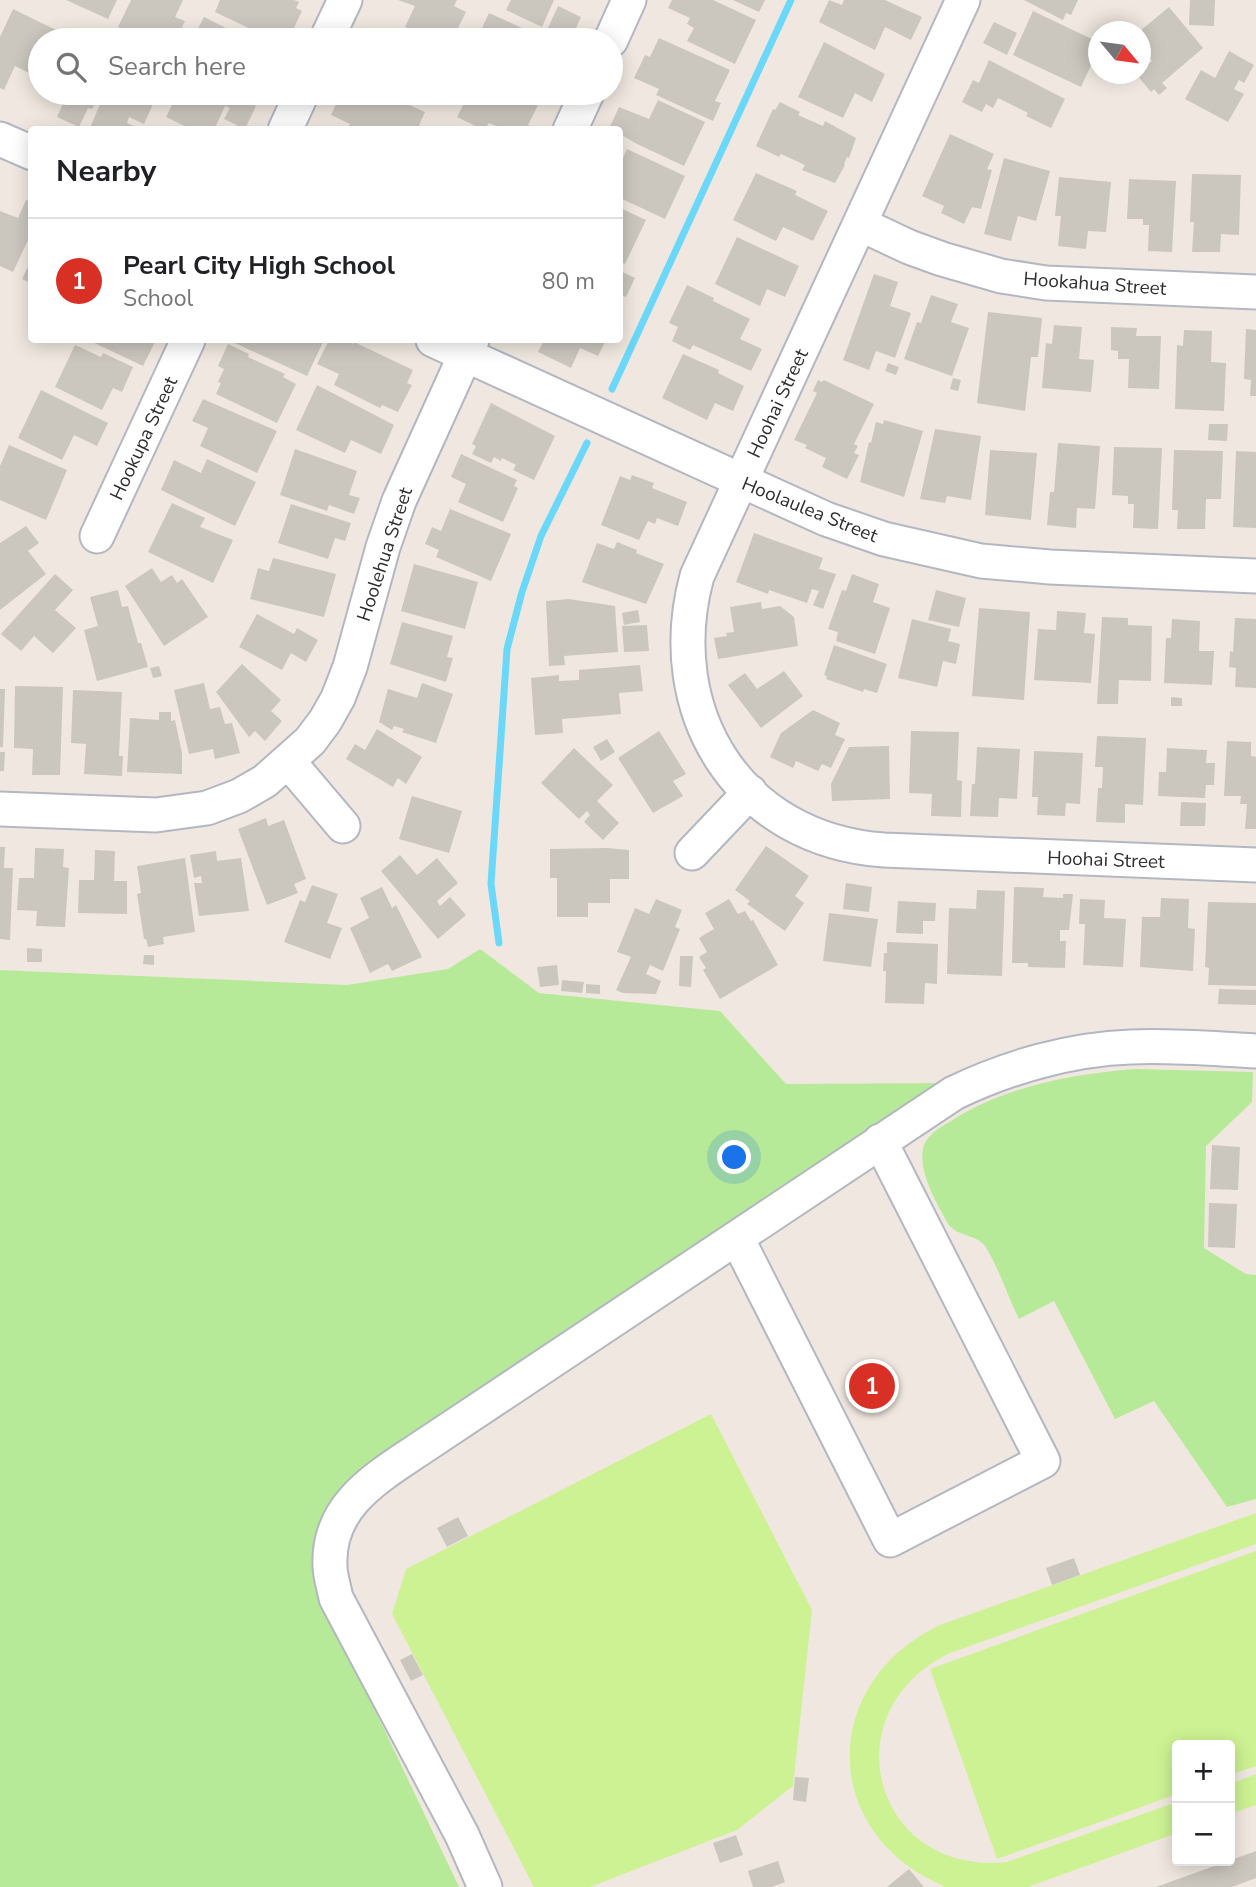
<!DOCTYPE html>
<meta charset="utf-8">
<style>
:root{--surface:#fff;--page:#f2f2f2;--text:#202124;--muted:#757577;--line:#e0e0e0;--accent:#d93025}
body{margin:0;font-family:"Nunito Sans",sans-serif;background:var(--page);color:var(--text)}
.controls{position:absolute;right:21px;bottom:21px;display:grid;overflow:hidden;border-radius:7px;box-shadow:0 4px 18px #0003}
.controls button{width:63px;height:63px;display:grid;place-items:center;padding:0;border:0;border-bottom:2px solid var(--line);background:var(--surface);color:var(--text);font:35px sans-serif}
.compass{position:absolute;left:1088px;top:21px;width:63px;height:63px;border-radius:50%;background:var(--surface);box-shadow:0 4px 18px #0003;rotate:119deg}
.you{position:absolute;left:735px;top:1158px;width:24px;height:24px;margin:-18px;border:5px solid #fff;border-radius:50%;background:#1a73e8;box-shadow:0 0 0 10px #1a73e833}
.badge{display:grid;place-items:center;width:46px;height:46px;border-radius:50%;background:var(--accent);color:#fff;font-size:23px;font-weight:700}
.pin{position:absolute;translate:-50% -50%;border:4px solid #fff;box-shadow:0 2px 7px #0006}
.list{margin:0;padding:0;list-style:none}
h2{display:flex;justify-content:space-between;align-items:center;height:91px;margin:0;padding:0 28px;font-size:30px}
h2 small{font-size:23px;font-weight:400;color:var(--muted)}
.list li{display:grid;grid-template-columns:46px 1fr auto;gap:21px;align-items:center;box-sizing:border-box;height:126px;padding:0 28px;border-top:2px solid var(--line)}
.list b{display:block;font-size:26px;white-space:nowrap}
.list p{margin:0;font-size:23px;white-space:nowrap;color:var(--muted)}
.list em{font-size:23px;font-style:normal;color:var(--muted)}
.icon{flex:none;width:38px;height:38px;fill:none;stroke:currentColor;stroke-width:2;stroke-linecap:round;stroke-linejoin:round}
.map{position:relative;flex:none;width:1256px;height:1887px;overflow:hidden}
.search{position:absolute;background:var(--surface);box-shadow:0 4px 18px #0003;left:28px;top:28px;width:595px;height:77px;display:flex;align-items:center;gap:18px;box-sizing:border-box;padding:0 24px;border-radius:38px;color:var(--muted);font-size:26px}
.panel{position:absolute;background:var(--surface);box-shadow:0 4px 18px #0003;left:28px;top:126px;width:595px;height:217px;border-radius:7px}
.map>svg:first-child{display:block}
.green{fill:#b7ea98}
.pitch{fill:#cdf293}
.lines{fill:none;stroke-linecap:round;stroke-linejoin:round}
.stream{stroke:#6bd8f9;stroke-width:7}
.building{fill:#cbc6be}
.minor-casing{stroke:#b3b7c2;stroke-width:37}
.minor{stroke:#fff;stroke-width:33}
.labels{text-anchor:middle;stroke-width:7;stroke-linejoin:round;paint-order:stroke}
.street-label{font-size:19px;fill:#2e2e2e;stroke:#fff}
</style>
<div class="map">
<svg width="1256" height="1887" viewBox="0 0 1256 1887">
<rect width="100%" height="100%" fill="#f0e8e0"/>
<path class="green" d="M480,949L539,993L720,1011L786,1084L946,1083L628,1290L349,1481L339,1634L459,1887H0V970L347,985L448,969Z
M1135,1069L1253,1072L1252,1102L1206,1146L1204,1248L1246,1274L1256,1275V1499L1227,1507L1154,1401L1115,1419L1054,1301L1019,1319C1009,1299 997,1264 985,1246C978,1235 957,1236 949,1225C937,1205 916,1168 924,1145C929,1133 941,1127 951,1121C1006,1086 1072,1074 1135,1069Z"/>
<path class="pitch" d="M711,1414L812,1610L793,1786L737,1830L590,1887H534L392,1614L406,1569Z
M1256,1513V1544L950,1653C829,1711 873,1876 1007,1862L1177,1802V1833L1028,1887H942L944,1886C819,1834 819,1682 940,1625Z
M1256,1551V1766L1230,1775V1745H1177V1794L997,1859L930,1669Z
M1256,1774V1805L1230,1814V1784Z"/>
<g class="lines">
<path class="stream" d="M612,389L791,0
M499,943L491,884L507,649L522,592L541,536L587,443"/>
</g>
<path class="building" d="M66,0H117L108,19Z
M131,0H183L175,17L185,21L176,40H147L118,27Z
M220,0H294L299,2L296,8L302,11L288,40H274L215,12Z
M398,0H457L454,6L466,12L452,40H432L405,27L415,6Z
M511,0H554L542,27L506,10Z
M672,0H713L756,20L735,64L687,41L694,28L687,24L690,18L668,8Z
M733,0H765L759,12Z
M829,0L842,5L844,0H885L922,17L911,40L885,27L875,50L819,22Z
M1024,0H1078L1071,15L1066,13L1063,20Z
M1190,0H1215L1214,26L1189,25Z
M558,6L581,17L571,39L548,28Z
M1169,7L1203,48L1162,83L1167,88L1159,95L1154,89L1151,92L1136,74H1140V70L1152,61L1140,47V31Z
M13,9L58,31L53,40H40V65L35,76L15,66L4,90L0,88V37Z
M1033,11L1098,42V50L1081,87L1013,55Z
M489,13L542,37L540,40H487L490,34L481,30Z
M204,17L250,40H192Z
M994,22L1017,33L1007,55L983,43Z
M659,38L730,70L715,101L721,103L713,121L656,95L659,89L634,78L645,55L650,57Z
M824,42L885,74L872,102L855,93L843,118L798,97Z
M1229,51L1254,65L1244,83L1239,80L1234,89L1244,94L1228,122L1185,99L1201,70L1215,78Z
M989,60L1065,99L1051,128L1026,116L1028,113L998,98L993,108L986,104L982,112L962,102L973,80L979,83Z
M46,93H100L92,109L88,108L79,127L57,117L64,101Z
M105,93H158L144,124L129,117L127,123L142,130H89Z
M178,93H232L236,95L235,97L256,106L245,129L224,119L230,108L225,106L214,130H193L166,117Z
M245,93H265L261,101Z
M341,93L362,101L366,93H383L425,112L417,130H347L350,124L331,115Z
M469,93L517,94L538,105L528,125L538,130H498L499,127L489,123L484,130L457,117Z
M658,100L705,122L684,166L637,144L620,134V130L609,129L619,107L649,119Z
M780,102L800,112L798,115L823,126L825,121L856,138L849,158L847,157L844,164L845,165L835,183L802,170L805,165L781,154L779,157L756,146L773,109L775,110Z
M950,134L994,154L987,169L992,170L981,209L972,207L964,224L941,213L944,206L922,196Z
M627,149L685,176L665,219L620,198V165Z
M1004,158L1050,171L1036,221L1018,216L1011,241L984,234Z
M756,173L797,191L795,195L828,211L813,241L783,227L776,241L733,220Z
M1192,174L1241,175L1239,235L1221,234L1220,252H1192L1194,222H1190Z
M1059,177L1111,182L1106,232L1088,231L1086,249L1058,246L1061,216H1055Z
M1129,179L1176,181L1172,252L1148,251L1149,225H1143V219H1127Z
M26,200L32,202V232L13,272L0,266V211L18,218Z
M620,208L646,220L625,264L620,261Z
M737,237L799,266L785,297L767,289L760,306L715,284Z
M32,258V284L22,279Z
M620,271L635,278L626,297L620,294Z
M874,274L898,282L890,306L911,313L895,358L876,351L869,370L843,360Z
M687,285L714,298L713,301L750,319L740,339L762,349L751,371L693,345L690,350L672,341L678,327L669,323Z
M931,295L958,304L951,322L969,328L952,376L904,359L917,322L921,323Z
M988,312L1042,318L1038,357H1031L1025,411L977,403Z
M1054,325L1082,327L1079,359L1094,360L1091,392L1042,388L1046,343L1052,344Z
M1111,327L1137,328L1136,336H1161L1159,389L1128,388L1129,359H1118V351L1111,350Z
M1246,329L1256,330V396H1250L1251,380L1244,379Z
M1184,330L1212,331L1211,362L1226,363L1224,411L1175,409L1177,345L1183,346Z
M88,340H151L155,342L143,366Z
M228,340H324L307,376Z
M329,340H344L353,344L354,342L413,370L407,383L412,385L398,412L382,405L380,408L334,385L339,374L317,364Z
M544,340H606L598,356L580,348L571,368L538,352Z
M228,344L249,354L248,357L285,374L283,377L296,384L277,423L216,394L221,383L218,382L224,369L218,366Z
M75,345L101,357L103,353L133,367L122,392L113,388L102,410L55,387Z
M683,354L719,370L718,373L744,386L733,411L715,403L707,420L662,398Z
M888,363L899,367L896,375L885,371Z
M953,378L961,380L958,391L950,389Z
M818,380L822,382L824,380L874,404L854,444L858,446L854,453L859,455L847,479L822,467L826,458L805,448L807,445L794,440L817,393L813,391Z
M317,385L394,425L381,454L351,440L345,453L296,430Z
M41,390L108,423L97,446L74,435L62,460L18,438Z
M203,399L277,431L257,473L200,446L208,428L192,421Z
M491,403L555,436L534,480L513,470L516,465L502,458L501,461L494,457L491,463L472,454L476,446L472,444Z
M884,420L923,431L904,497L860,482L869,442L871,443L876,422L883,424Z
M1209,424H1228L1227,441L1208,440Z
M935,429L981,436L971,500L947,496L945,503L920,499Z
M1058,443L1100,446L1095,509L1077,508L1076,528L1047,525L1050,492H1054Z
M9,445L67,470L46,520L0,500V466Z
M1114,447L1162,448L1158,529L1133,528L1134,504H1128V496L1112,495Z
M295,449L357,471L349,495L360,498L354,514L329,505L327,511L280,495Z
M990,450L1037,453L1031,520L985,515Z
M1174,450L1223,451L1221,499H1206L1205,529H1177L1178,510H1172Z
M1236,451L1256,452V528L1233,527Z
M461,454L517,480L514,486L518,488L503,522L458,502L466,484L451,477Z
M207,459L256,482L235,526L161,490L174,460L201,473Z
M632,475L654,483L652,488L687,502L678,526L657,518L655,524L648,521L639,540L601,525L620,476L630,480Z
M172,503L205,518L200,527L233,540L213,583L148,552Z
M291,504L351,523L345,541L335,538L328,559L278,543Z
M450,509L511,534L491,581L436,557L439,550L425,544L432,527L441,531Z
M26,526L39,543L28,551L46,574L0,610V543Z
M754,533L823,558L819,569L836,574L823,609L813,605L819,591L812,589L807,603L769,590L768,594L736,582Z
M617,542L637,550L636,553L664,564L646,604L582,582L597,543L614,549Z
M273,558L336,574L324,617L250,599L258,568L269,571Z
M414,564L478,582L465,629L401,611Z
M152,568L161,582L172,575L177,583L182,579L208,617L164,646L125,586Z
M55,574L73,590L55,610L76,628L53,653L34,636L21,651L1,634Z
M852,574L879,584L873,602L890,608L875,654L836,641L838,632L828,629L842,590L846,591Z
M118,590L122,607L128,606L138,643H141L148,667L97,681L84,630L98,626L90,597Z
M936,590L966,598L959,627L928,620Z
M569,599L615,606L618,652L564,656L565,665L549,666L546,601Z
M761,602L762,609L780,606L794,617L798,646L718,659L714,638L727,636L726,633L734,632L730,607Z
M979,608L1030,612L1024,700L972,696Z
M638,610L640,622L624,625L622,613Z
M1057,611L1086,613L1084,633L1095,634L1091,683L1034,680L1038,629L1056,630Z
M257,614L294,634L297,628L318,640L306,662L291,653L282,670L239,647Z
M1102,617L1128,618V625L1152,626L1151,681L1119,680L1118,704H1097Z
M1235,618L1256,619V688L1235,687L1236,668L1229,667L1230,651L1233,652Z
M912,619L951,629L948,641L960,644L956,664L943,661L937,687L898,678Z
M1172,619L1200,621L1199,651H1214L1212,685L1164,683L1166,638H1171Z
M402,622L453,636L447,657L453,658L446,682L390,664Z
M647,625L649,651L624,652L622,626Z
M834,645L887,664L877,693L864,689L863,692L826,679L827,676L824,675Z
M242,664L281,700L271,711L282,721L265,741L255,731L249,737L216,692Z
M640,665L643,691L619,693L621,714L562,719L563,733L535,735L531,678L559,675V681L579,680V670Z
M159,666L162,676L153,678L150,668Z
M784,671L803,696L761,728L728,685L745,673L757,689Z
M204,683L210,709L220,707L225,724L232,723L240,753L215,759L213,749L189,754L174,690Z
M422,683L453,694L436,743L402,732L404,729L394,726L392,730L379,722L388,689L417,698Z
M15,686L63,687L60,775H32L33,749L14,748Z
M0,689H5L3,747H0Z
M73,690L122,692L119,756H123L122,776L84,774L86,744L71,743Z
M1171,697L1182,698V706H1171Z
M813,710L840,723L835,735L845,739L831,768L822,764L818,771L796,761L793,768L770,757L781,733Z
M159,712H171V721L175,720L182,753V774L127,772L130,718L159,720Z
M377,729L422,757L406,784L398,778L393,787L346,759L355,744L365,750Z
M659,731L686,774L673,781L683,796L653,813L618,758Z
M911,731L959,732L957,780L962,781L961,817L931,816L932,794L909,793Z
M1097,736L1146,738L1143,805L1125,804V823L1096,822L1098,788H1102L1103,767H1095Z
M607,739L615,752L601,761L593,747Z
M1227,741L1251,742V756L1256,757V829H1245L1247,804H1240L1241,796H1224Z
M889,746L890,799L832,801L831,784L849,747Z
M977,747L1020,749L1017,799L999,798L998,817L970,816L972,784H975Z
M574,748L613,785L597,801L619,823L603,840L584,822L590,815L587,811L579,819L541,783Z
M1167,748L1207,750L1206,763H1215L1214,785H1206L1205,798L1158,796L1159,772H1166Z
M1034,751L1083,753L1080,804L1066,803L1065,816L1037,815L1038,797H1032Z
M0,752H5L4,771H0Z
M412,796L462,811L449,853L399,839Z
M1181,802L1206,803L1205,826H1180Z
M266,818L268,826L284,820L306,879L294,884L298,893L267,905L238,829Z
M766,846L809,876L795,896L804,903L785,931L747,904L750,901L735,890Z
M0,847H5L4,868H13L10,940L0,939Z
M35,848L64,849L63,867L69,868L65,927L36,926L37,911L17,910L19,878H34Z
M607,848L629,850V879H610V903H588V917H557V878H550V849Z
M95,850L115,851L114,881H127V914L78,913L79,880H94Z
M216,851L217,861L241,858L249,911L199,916L194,883H202L201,876L194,878L190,855Z
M400,855L417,875L437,858L458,883L437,901L440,906L450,897L466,915L438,939L381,871Z
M185,858L195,932L163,937L164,944L148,947L146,939H144L137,894L141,893L137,866Z
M846,883L872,887L869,912L843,909Z
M312,885L338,894L327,923L342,928L330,959L284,942L300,900L305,902Z
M382,887L392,908L396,905L422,957L392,971L388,964L370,973L350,928L369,918L360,898Z
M1014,887L1044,888L1043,897L1063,898V894H1073L1069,930H1060V941H1066L1065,968L1028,967V963H1012Z
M977,890L1005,891L1002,976L947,974L949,908L976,909Z
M1161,898L1189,899L1188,928L1195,929L1193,971L1140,967L1142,917H1160Z
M656,899L682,910L675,927L680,929L663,971L650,965L646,974L661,981L656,994L623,993L616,990L631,957L617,952L635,908L649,914Z
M729,899L738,914L745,911L751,921L753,920L778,965L720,999L703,970L706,968L699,957L707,952L699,938L714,929L705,913Z
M1080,899L1105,900L1104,918L1126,919L1123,967L1083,965L1085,924H1079Z
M898,901L936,903L935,921H923V934L896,933Z
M1208,902L1256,903V986L1208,985L1209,968L1205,967Z
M829,913L878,919L871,967L823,961Z
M887,942L938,944L937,984L925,983L924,1004L885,1003L886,971H883L884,953H887Z
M27,948L42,949V962H27Z
M144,955H154V965L143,964Z
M680,956H693L691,987L679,986Z
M557,965L559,985L540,987L537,967Z
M562,980L584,982L582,993L561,991Z
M586,984L600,985V994L586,993Z
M1219,989L1256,990V1005L1218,1004Z
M1212,1145L1240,1147L1238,1190L1210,1189Z
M1209,1203L1237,1204L1235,1248L1208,1247Z
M458,1517L468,1536L447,1547L437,1528Z
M1074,1558L1080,1575L1052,1585L1046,1568Z
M412,1654L423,1675L411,1681L400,1660Z
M795,1777L809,1778L806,1802L793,1800Z
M736,1835L743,1855L720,1863L713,1843Z
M1256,1851V1878L1232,1887H1156Z
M778,1861L785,1882L772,1887H753L748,1871Z
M909,1869L924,1887H887Z"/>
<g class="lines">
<defs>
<path id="minor" d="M963,0L697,576C660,712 739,840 884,850L1256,865
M326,40L345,0
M611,40L629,0
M285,130L302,93
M570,130L587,93
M0,139L32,153
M860,224L909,247L942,259L1001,276L1046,283L1256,292
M433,340L826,519L884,539L981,561L1050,567L1256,576
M97,536L188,340
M288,761L343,826
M0,809L156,815L207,808L239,796L265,781L310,741L325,721L338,698L350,667L383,547L399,501L472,340
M692,853L750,792
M737,1238L890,1540L1043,1461L880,1141
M485,1887L462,1835L336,1598C334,1587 330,1576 330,1566C327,1505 378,1477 421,1448L954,1093C1008,1067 1071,1049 1131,1047C1172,1045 1215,1049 1256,1051"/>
</defs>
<use href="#minor" class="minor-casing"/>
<use href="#minor" class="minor"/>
</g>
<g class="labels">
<g class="street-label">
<text transform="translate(1095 283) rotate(4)" y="7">Hookahua Street</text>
<text transform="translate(777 403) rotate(-65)" y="7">Hoohai Street</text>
<text transform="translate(143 438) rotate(-65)" y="7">Hookupa Street</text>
<text transform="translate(810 509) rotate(22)" y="7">Hoolaulea Street</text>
<text transform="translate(384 554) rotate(-72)" y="7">Hoolehua Street</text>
<text transform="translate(1106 859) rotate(2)" y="7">Hoohai Street</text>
</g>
</g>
</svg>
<div class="controls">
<button>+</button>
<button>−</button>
</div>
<svg class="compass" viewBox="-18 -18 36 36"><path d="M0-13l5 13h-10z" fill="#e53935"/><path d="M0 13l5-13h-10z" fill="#757577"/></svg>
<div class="you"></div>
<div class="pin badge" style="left:872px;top:1386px">1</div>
<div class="search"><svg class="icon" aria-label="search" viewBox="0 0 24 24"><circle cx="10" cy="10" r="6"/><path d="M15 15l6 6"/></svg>Search here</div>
<section class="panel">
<h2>Nearby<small></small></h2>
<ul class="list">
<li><span class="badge">1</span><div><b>Pearl City High School</b><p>School</p></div><em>80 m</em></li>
</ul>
</section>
</div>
